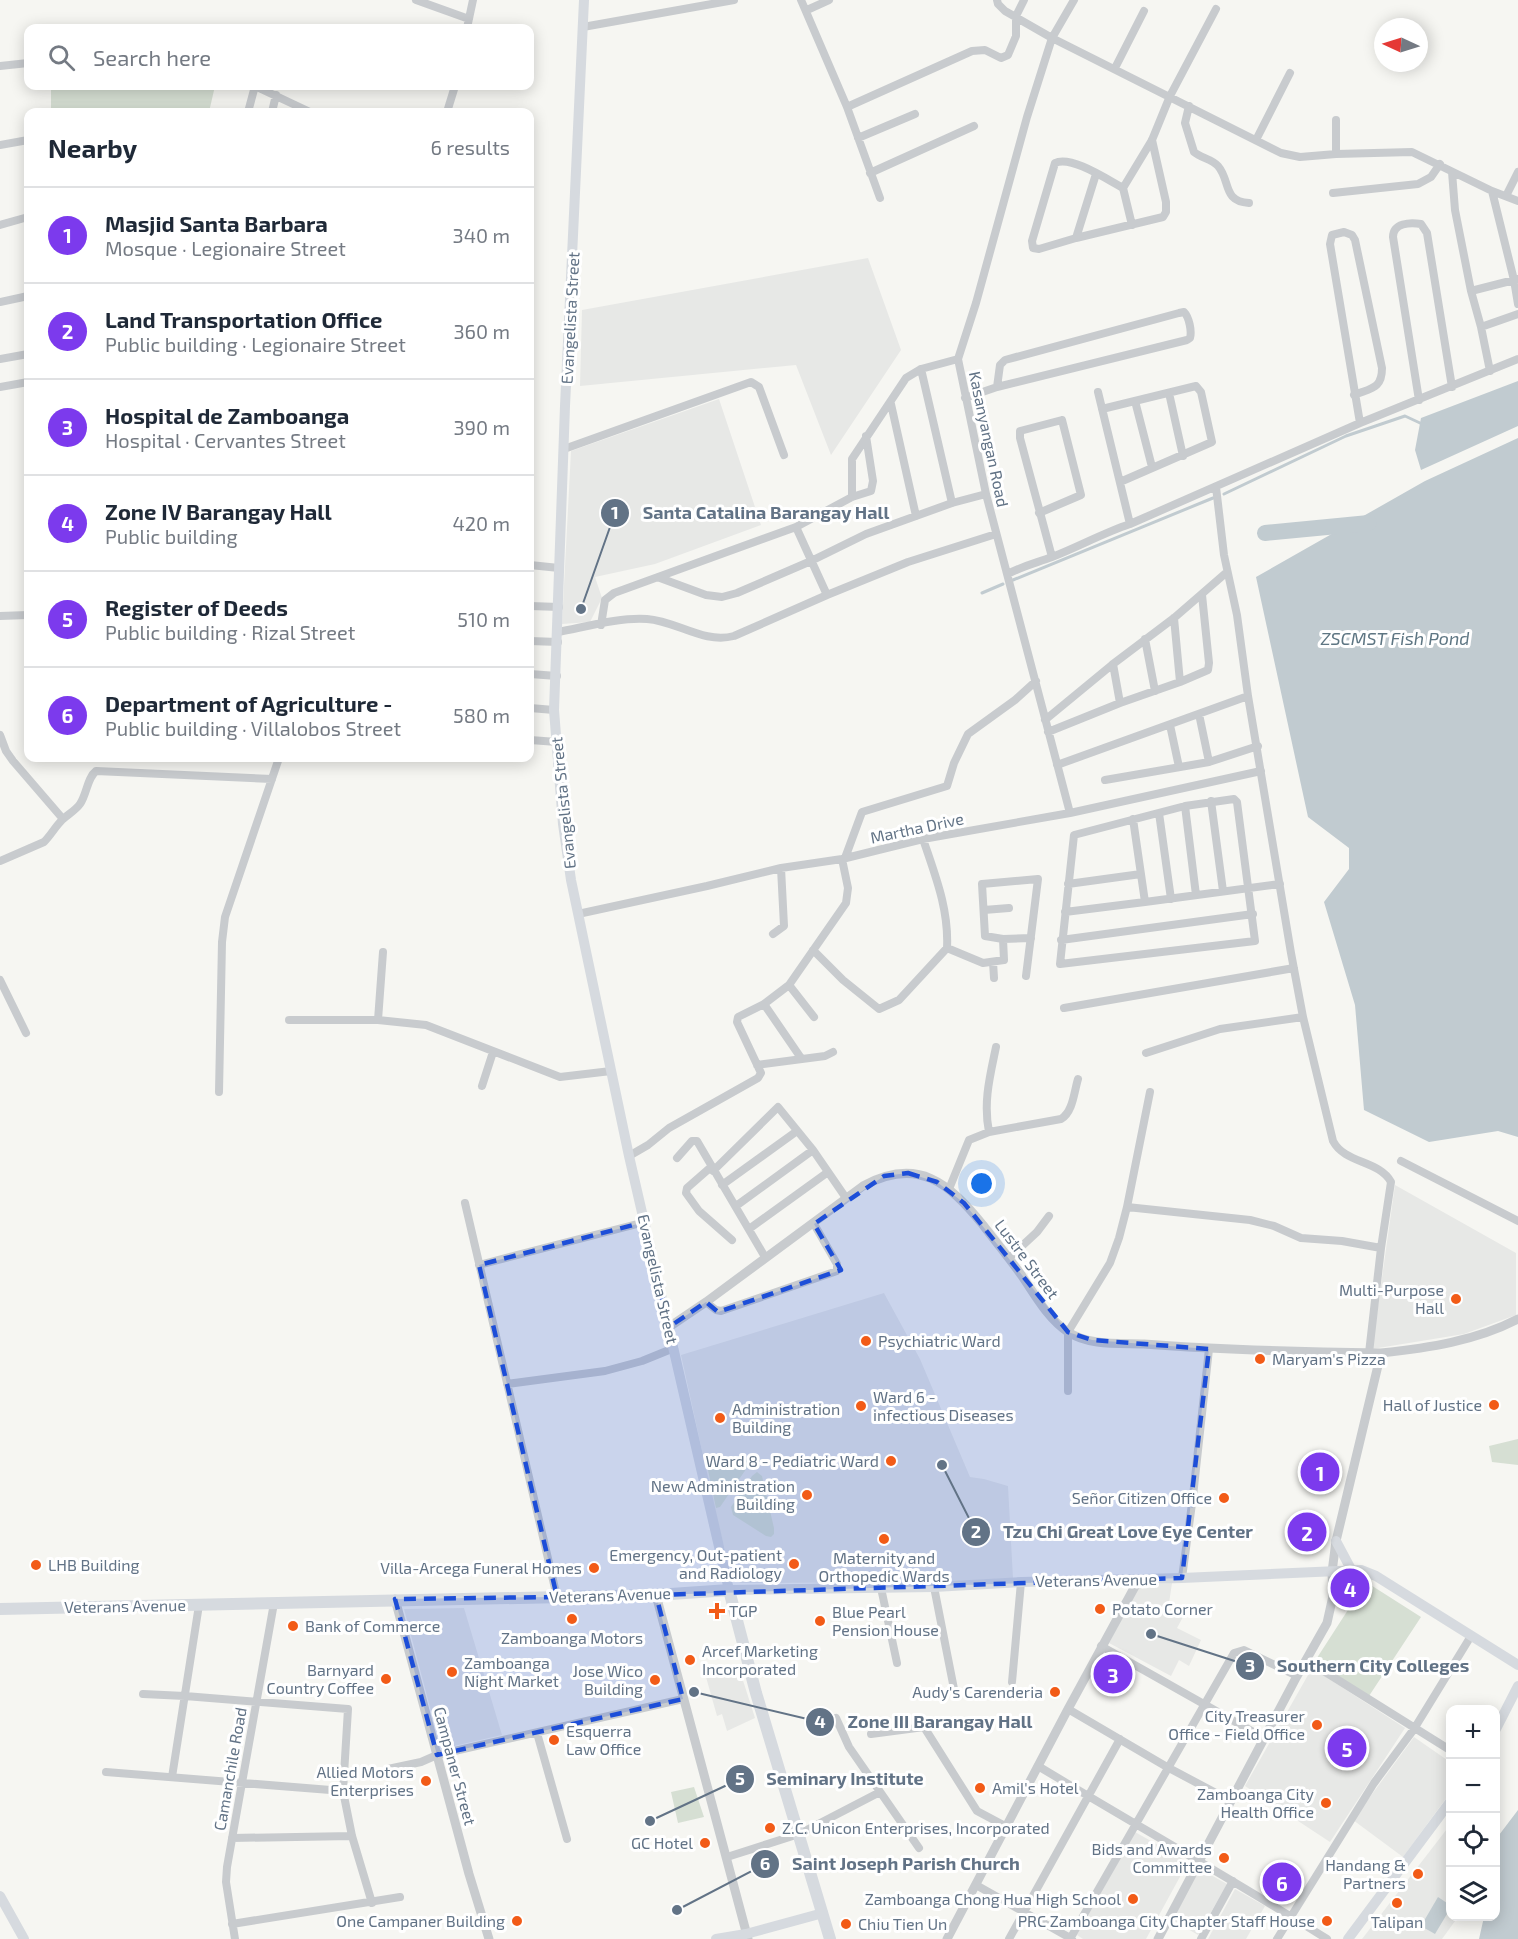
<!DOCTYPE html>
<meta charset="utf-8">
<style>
:root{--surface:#fff;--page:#f6f6f7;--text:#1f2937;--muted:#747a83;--line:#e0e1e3;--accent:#7c3aed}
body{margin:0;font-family:"Exo 2",sans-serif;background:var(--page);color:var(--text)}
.controls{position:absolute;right:18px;bottom:18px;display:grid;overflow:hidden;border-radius:12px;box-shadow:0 3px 15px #0003}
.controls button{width:54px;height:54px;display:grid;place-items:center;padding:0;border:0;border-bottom:2px solid var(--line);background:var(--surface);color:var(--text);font:30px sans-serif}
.compass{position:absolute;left:1374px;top:18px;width:54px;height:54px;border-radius:50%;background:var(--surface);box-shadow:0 3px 15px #0003;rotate:274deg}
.you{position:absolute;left:982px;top:1184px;width:21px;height:21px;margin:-15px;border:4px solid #fff;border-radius:50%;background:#1a73e8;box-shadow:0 0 0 9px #1a73e833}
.badge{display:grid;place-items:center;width:39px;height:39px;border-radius:50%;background:var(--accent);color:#fff;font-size:20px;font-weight:700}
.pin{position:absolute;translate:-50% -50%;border:3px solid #fff;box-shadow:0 2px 6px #0006}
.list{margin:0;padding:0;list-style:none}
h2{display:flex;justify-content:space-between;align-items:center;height:78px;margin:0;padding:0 24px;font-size:26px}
h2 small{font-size:20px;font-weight:400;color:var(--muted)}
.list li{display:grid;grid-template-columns:39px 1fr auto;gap:18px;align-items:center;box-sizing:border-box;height:96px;padding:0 24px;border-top:2px solid var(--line)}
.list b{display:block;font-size:22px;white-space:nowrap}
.list p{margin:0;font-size:20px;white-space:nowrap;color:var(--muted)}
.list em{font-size:20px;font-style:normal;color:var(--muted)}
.icon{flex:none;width:33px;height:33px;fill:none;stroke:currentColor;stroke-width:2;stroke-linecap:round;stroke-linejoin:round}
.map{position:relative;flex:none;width:1518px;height:1939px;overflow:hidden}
.search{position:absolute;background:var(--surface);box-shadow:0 3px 15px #0003;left:24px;top:24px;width:510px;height:66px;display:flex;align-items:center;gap:15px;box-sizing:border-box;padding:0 21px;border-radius:12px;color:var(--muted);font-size:22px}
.panel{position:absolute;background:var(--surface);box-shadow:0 3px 15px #0003;left:24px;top:108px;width:510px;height:654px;border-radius:12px}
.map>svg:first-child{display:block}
.built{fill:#e7e8e6}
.green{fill:#d6dfd3}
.water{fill:#c1cbd0}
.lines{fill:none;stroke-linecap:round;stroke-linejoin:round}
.stream{stroke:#c1cbd0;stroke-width:3}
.river{stroke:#c1cbd0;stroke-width:16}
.minor{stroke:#c8cbce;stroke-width:8}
.tertiary{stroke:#c8cbce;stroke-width:9}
.secondary{stroke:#d6dadf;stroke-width:10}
.primary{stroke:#d6dadf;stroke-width:12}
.marked{fill:#1d4ed8;fill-opacity:0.2;stroke:#1d4ed8;stroke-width:4.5;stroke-dasharray:12 8;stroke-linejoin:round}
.poi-dot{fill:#f25b17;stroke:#fff;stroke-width:2}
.labels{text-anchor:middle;stroke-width:6;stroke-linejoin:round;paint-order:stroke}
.street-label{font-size:16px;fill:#627386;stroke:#fff}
.poi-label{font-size:16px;fill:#627386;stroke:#fff;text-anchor:end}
.water-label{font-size:18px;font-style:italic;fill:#5e7683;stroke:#fff}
.leader{fill:none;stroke:#627386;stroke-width:2}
.callout-dot{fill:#627386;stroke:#fff;stroke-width:2}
.mark-label{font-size:18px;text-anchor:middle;font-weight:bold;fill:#fff}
.callout-label{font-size:18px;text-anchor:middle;font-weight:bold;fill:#627386;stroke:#fff;stroke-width:6;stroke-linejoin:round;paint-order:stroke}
</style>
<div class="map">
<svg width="1518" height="1939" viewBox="0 0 1518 1939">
<rect width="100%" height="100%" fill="#f6f6f2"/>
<path class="built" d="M868,258L901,350L831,455L796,365L580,386L582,310Z
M719,399L761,525L655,564L595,577L602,598L590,622L562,624L571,451Z
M1395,1185L1516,1253V1315L1464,1334L1372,1349Z
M884,1293L920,1359L970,1477L984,1479L1008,1486L1013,1578L940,1582L741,1583L735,1580L732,1576L718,1524L681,1355Z
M1172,1583L1168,1610L1183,1617L1177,1628L1201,1640L1189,1666L1179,1660L1171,1676L1109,1643L1139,1585Z
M464,1608L502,1735L441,1749L404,1609Z
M739,1668L755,1718L727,1731L722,1714L717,1716L706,1677Z
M1312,1668L1405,1728L1330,1842L1245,1786Z
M1414,1737L1450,1762V1793L1403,1857L1353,1820Z
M1450,1825V1916L1458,1917L1442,1939H1362Z
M1135,1832L1188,1862L1146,1939H1083L1077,1935Z
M1200,1869L1227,1884L1198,1935L1171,1919Z
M1235,1889L1265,1906L1246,1939H1208Z"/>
<path class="green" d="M51,86H215L209,112H51Z
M1518,1439V1465L1492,1462L1489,1446Z
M750,1458L751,1462L720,1507L716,1508L708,1470Z
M757,1472L762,1476L774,1528V1534L771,1537L766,1536L733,1515L731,1507L752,1476Z
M1366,1582L1421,1617L1369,1696L1315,1661Z
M694,1787L704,1817L678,1823L671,1792Z"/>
<path class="water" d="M1518,381V426L1421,470L1415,450L1421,418Z
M1518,438V1137L1498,1131L1429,1142L1364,1110L1355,1005L1324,902L1349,869V848L1308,817L1256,577L1425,481Z
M1518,1810V1939H1479L1484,1917L1496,1916V1839Z
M1438,1897L1450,1905V1909L1435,1934L1421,1926Z"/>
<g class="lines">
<path class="stream" d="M1224,494L1346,436L1405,416L1420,423
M1013,580L1213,498
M982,593L1003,584"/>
<path class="river" d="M1265,533L1369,523"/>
<path class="minor" d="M416,0L469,19
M801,0L847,107L880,198
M997,0L998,4L1005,11L1052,38L1281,153L1300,157L1336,154L1412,152L1492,191L1514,280L1518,304
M807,10L829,0
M583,27L734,0
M467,28L473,0
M0,66L28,63
M1115,68L1144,11
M255,86L310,112
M1189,106L1185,123L1194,152C1201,158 1212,159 1218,166C1231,181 1222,201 1249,203
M847,107L972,51L985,50L1001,58L1008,55L1016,36V16L1024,0
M248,112L255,86
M272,112L276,95
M447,112L455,86
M858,138L915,114
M1256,140L1290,73
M0,145L28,140
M1336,154V120
M1452,172L1455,210L1471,291L1481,327L1490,371
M870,173L974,126
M1123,188C1108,180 1071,155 1055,163L1032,241L1033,248L1039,249L1076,238L1163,217L1166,212V202L1152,140
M1492,191L1518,201
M1333,193L1418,184L1431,177L1440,164
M1506,196L1518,172
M0,225L28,217
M1132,225L1123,188L1152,140L1170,96L1216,9
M1076,238L1096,174
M1471,291L1518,279
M0,302L28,296
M1481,327L1518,314
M0,359L28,354
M921,369L952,503
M0,387L28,382
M1098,392L1130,524
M1169,393L1183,456
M1354,395C1371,388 1382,389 1382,368L1355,240L1352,235L1344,232L1332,235L1330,244L1360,423
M965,398L997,387L1187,340L1190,338C1192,331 1189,317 1184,312L1179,313L1005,360L1000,365L997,387
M1419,400L1393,237C1393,223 1410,222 1421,224L1427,233L1452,387
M1135,401L1152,467
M891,404L916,516
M1102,409L1196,386L1201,392L1212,442L1120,482
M564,449L751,382L759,387L784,455
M1216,487L1224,555L1237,615L1248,696L1291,953L1303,1017L1333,1141C1345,1164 1379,1160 1391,1182L1381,1248L1369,1353
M852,497V459L906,378L921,369L958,359
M1039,513L1081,495L1062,420L1020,431V438L1052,557
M796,527L827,595
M530,565L559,568
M1008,574C1022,566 1036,563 1052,557C1078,547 1103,533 1130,524L1360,423L1518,359
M660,578L706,595L722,597L737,593L811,561L866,534L952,503L986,494
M530,606L559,607
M0,616L28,615
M1174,618L1180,682
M601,625L605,600L614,593L796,527L852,497L871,491L873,481L866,436
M558,632C585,627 620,617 647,619C677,621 703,644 734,636L827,595L908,562L996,534
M1145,639L1155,691
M530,641L558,642
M1113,664L1120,703
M530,674L557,676
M530,708L554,710
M1199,714L1209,762
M1045,720L1113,664L1174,618L1227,572
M1170,725L1179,767
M1048,732L1120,703L1180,682L1208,670L1209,663L1202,595
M0,735L6,751L13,761L63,819
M530,740L557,742
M1057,765L1248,696
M1105,780L1209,762L1258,746
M1234,799L1237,802L1255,941L1060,964L1074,835L1185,806Z
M1211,801L1223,891
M1185,806L1196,895
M1070,813L986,494L958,359L976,303L1027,117L1052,38L1074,0
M1159,813L1171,899
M1133,819L1145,902L1280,884
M923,839C935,875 949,909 947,948
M845,858L862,812L947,786L954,763L968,734L1015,700L1036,681
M0,861L44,842C51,835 55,827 62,820C68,814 75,811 80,804C87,794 87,778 96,771L272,779
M1068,884L1141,874
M984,910L1009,908
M1065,912L1145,902
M578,914L707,886L781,868L842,859L923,839L1070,813L1261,771
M773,934L784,926L781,868
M1003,939L985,936L982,884L1038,879L1026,976
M1061,940L1253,914
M813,950L843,980L879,1009L899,1000L947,948L983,963L1004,960L1003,939L1031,938
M993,962L994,978
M0,980L26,1033
M789,985L814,1017
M764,1004L789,985L846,903L848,888L842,859
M1064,1008L1294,968
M289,1020H378L426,1025L560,1077L611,1071
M378,1020L383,952
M1146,1053L1220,1029L1303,1017
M757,1065L825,1056L833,1052
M482,1086L493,1052
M219,1092L222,942L225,917L279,758
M989,1132C983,1102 990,1076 996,1047
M629,1156L648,1145L669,1128L758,1078L761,1073L737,1022L738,1017L764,1004L801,1058
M677,1158L692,1141H697L765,1257
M1401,1161L1518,1221
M711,1167L687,1188L686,1193L699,1211L732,1240
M713,1171L778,1107L813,1150L846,1198
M722,1185L797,1131
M949,1189L969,1140L989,1132L1061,1119C1073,1112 1074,1092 1078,1079
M465,1203L557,1597
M736,1206L813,1150
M1127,1207L1250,1220L1274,1226L1301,1238L1342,1241L1381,1248
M749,1229L828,1172
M1009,1258L1037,1232L1049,1216
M479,1265L645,1222
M706,1302L716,1310L721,1311L837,1271V1264L814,1224
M507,1384L605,1371L642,1361L674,1348
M1068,1391V1332L1110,1263L1119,1238L1127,1207L1150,1092
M1182,1578L1193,1496L1209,1349
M934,1587L955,1694
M881,1588L897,1663
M1101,1646L1264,1738
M1306,1660L1450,1750
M1012,1682L1021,1582
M143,1694L185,1696L348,1709L343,1791L352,1836L372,1903
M1068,1709L1167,1767L1231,1801
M836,1718L849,1747L919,1848
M924,1727L971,1720
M537,1733L567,1839
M871,1734L924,1727L977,1811L1007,1827
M1038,1766C1134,1824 1232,1879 1327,1939
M388,1769L421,1762L437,1755L683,1699
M106,1772L343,1791
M172,1777L199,1605
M232,1838L352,1836
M727,1857L799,1834L880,1792
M976,1885L1072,1939
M232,1924L400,1897
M235,1939L226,1882L227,1867L274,1603
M1009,1939L1120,1739
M1070,1939L1234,1653L1244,1650L1297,1676
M1201,1939L1233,1881
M1277,1939L1374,1783L1414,1729L1471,1636"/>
<path class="tertiary" d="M669,1327L706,1302L863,1186C918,1156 949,1183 983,1225C996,1242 1010,1259 1022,1276C1035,1295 1048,1319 1068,1332C1089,1346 1120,1343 1144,1344C1223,1350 1302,1352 1381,1353C1428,1348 1476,1341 1518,1319
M656,1595L748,1939
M395,1599L469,1874L489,1939
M947,1939L1068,1709L1139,1579
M1158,1939L1297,1676L1327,1623L1333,1596L1332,1572L1336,1541L1381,1353"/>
<path class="secondary" d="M584,0L565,406L554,710L563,824L571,880L629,1156L729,1590L934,1587L1021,1582L1182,1578L1361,1570L1376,1576L1518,1665
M1336,1541L1352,1571
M1496,1729L1518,1686
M0,1896L24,1939
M716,1939L746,1934L823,1913
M1348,1939L1450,1802"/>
<path class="primary" d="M0,1609L656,1595L729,1590L756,1693L830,1939"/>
</g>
<path class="marked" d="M908,1173L937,1182L964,1203L1068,1332L1092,1340L1209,1349L1182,1578L656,1595L683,1699L437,1755L395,1599L557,1597L479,1265L645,1222L669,1327L706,1302L718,1312L841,1270L814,1224L884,1176Z"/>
<g class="poi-dot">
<circle cx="1456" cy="1299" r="6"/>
<circle cx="866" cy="1341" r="6"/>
<circle cx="1260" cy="1359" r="6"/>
<circle cx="1494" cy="1405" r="6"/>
<circle cx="861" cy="1406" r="6"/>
<circle cx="720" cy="1418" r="6"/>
<circle cx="891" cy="1461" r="6"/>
<circle cx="807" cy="1495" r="6"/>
<circle cx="1224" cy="1498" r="6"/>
<circle cx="884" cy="1539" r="6"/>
<circle cx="794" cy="1564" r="6"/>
<circle cx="36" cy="1565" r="6"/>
<circle cx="594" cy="1568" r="6"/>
<circle cx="1100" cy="1609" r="6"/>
<path d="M714 1602h6v6h6v6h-6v6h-6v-6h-6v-6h6z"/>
<circle cx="572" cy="1619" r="6"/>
<circle cx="820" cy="1621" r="6"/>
<circle cx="293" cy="1626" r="6"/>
<circle cx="690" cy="1660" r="6"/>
<circle cx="452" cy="1672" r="6"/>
<circle cx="386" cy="1679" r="6"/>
<circle cx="655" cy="1680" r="6"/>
<circle cx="1055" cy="1692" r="6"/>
<circle cx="1317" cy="1725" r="6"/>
<circle cx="554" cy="1740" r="6"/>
<circle cx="426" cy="1781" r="6"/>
<circle cx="980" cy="1788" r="6"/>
<circle cx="1326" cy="1803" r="6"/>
<circle cx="770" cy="1828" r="6"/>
<circle cx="705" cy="1843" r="6"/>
<circle cx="1224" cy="1858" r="6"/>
<circle cx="1418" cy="1874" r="6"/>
<circle cx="1133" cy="1899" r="6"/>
<circle cx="1397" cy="1903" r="6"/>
<circle cx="517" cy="1921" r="6"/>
<circle cx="1327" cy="1921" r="6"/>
<circle cx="846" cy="1924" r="6"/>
</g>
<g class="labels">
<g class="street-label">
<text transform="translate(570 318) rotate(-87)" y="6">Evangelista Street</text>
<text transform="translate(989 439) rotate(78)" y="6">Kasanyangan Road</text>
<text transform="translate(563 803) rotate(-96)" y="6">Evangelista Street</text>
<text transform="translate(917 828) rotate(-12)" y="6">Martha Drive</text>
<text transform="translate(1027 1259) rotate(53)" y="6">Lustre Street</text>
<text transform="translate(658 1279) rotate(77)" y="6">Evangelista Street</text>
<text transform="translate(1096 1580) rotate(-1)" y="6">Veterans Avenue</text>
<text transform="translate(610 1595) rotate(-2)" y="6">Veterans Avenue</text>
<text transform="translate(125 1606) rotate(-1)" y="6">Veterans Avenue</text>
<text transform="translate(455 1766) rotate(75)" y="6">Campaner Street</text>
<text transform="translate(230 1769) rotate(-80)" y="6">Camanchile Road</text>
</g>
<g class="poi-label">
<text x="1444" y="1296">Multi-Purpose<tspan x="1444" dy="18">Hall</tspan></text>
<text x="878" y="1347" text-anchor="start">Psychiatric Ward</text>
<text x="1272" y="1365" text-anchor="start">Maryam's Pizza</text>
<text x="873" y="1403" text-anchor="start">Ward 6 -<tspan x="873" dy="18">infectious Diseases</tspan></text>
<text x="1482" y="1411">Hall of Justice</text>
<text x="732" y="1415" text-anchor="start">Administration<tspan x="732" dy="18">Building</tspan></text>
<text x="879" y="1467">Ward 8 - Pediatric Ward</text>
<text x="795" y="1492">New Administration<tspan x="795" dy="18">Building</tspan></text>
<text x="1212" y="1504">Señor Citizen Office</text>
<text x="782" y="1561">Emergency, Out-patient<tspan x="782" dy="18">and Radiology</tspan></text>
<text x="884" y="1564" text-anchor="middle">Maternity and<tspan x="884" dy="18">Orthopedic Wards</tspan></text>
<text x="48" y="1571" text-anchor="start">LHB Building</text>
<text x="582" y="1574">Villa-Arcega Funeral Homes</text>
<text x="1112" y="1615" text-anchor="start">Potato Corner</text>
<text x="729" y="1617" text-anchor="start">TGP</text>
<text x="832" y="1618" text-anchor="start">Blue Pearl<tspan x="832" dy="18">Pension House</tspan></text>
<text x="305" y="1632" text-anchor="start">Bank of Commerce</text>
<text x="572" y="1644" text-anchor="middle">Zamboanga Motors</text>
<text x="702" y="1657" text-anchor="start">Arcef Marketing<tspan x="702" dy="18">Incorporated</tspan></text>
<text x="464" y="1669" text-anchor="start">Zamboanga<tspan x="464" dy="18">Night Market</tspan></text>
<text x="374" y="1676">Barnyard<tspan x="374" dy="18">Country Coffee</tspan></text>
<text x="643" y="1677">Jose Wico<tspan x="643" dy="18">Building</tspan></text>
<text x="1043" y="1698">Audy's Carenderia</text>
<text x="1305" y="1722">City Treasurer<tspan x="1305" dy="18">Office - Field Office</tspan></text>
<text x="566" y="1737" text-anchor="start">Esquerra<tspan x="566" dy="18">Law Office</tspan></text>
<text x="414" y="1778">Allied Motors<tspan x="414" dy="18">Enterprises</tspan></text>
<text x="992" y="1794" text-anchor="start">Amil's Hotel</text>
<text x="1314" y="1800">Zamboanga City<tspan x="1314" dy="18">Health Office</tspan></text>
<text x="782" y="1834" text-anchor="start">Z.C. Unicon Enterprises, Incorporated</text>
<text x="693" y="1849">GC Hotel</text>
<text x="1212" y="1855">Bids and Awards<tspan x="1212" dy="18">Committee</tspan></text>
<text x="1406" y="1871">Handang &amp;<tspan x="1406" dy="18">Partners</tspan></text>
<text x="1121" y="1905">Zamboanga Chong Hua High School</text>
<text x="505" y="1927">One Campaner Building</text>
<text x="1315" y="1927">PRC Zamboanga City Chapter Staff House</text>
<text x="1397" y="1928" text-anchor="middle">Talipan</text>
<text x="858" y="1930" text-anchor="start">Chiu Tien Un</text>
</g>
<g class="water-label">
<text x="1395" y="645">ZSCMST Fish Pond</text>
</g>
</g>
<path class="leader" d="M581 609L615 513M942 1465L976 1532M1151 1634L1250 1666M694 1692L820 1722M650 1821L740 1779M677 1910L765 1864"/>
<g class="callout-dot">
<circle cx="581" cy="609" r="6"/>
<circle cx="942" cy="1465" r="6"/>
<circle cx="1151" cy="1634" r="6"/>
<circle cx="694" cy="1692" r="6"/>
<circle cx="650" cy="1821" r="6"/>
<circle cx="677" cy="1910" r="6"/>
<circle cx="615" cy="513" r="15"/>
<circle cx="976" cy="1532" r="15"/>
<circle cx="1250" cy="1666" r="15"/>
<circle cx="820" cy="1722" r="15"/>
<circle cx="740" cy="1779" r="15"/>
<circle cx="765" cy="1864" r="15"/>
</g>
<g class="mark-label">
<text x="615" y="519">1</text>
<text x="976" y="1538">2</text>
<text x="1250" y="1672">3</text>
<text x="820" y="1728">4</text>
<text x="740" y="1785">5</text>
<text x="765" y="1870">6</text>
</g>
<g class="callout-label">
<text x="766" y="519">Santa Catalina Barangay Hall</text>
<text x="1128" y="1538">Tzu Chi Great Love Eye Center</text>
<text x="1373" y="1672">Southern City Colleges</text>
<text x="940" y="1728">Zone III Barangay Hall</text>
<text x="845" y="1785">Seminary Institute</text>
<text x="906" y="1870">Saint Joseph Parish Church</text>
</g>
</svg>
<div class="controls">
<button>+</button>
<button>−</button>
<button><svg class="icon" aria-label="locate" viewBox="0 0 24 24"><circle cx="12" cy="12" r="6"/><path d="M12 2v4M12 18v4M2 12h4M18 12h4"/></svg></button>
<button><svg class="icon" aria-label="layers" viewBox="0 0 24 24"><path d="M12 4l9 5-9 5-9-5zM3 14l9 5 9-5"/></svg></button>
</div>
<svg class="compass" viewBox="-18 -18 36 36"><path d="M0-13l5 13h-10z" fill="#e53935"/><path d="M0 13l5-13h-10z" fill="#747a83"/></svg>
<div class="you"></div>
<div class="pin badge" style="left:1320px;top:1472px">1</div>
<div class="pin badge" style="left:1307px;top:1532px">2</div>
<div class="pin badge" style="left:1113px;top:1674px">3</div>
<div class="pin badge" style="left:1350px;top:1588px">4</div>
<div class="pin badge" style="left:1347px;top:1748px">5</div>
<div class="pin badge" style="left:1282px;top:1882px">6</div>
<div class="search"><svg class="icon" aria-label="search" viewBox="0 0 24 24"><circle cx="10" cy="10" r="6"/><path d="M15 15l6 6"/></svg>Search here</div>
<section class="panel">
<h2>Nearby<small>6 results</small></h2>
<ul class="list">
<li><span class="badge">1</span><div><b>Masjid Santa Barbara</b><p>Mosque · Legionaire Street</p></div><em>340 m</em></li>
<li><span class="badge">2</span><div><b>Land Transportation Office</b><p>Public building · Legionaire Street</p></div><em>360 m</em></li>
<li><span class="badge">3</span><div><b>Hospital de Zamboanga</b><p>Hospital · Cervantes Street</p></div><em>390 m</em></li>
<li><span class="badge">4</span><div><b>Zone IV Barangay Hall</b><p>Public building</p></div><em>420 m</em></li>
<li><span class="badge">5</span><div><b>Register of Deeds</b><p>Public building · Rizal Street</p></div><em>510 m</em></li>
<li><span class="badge">6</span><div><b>Department of Agriculture -</b><p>Public building · Villalobos Street</p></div><em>580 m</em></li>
</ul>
</section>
</div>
